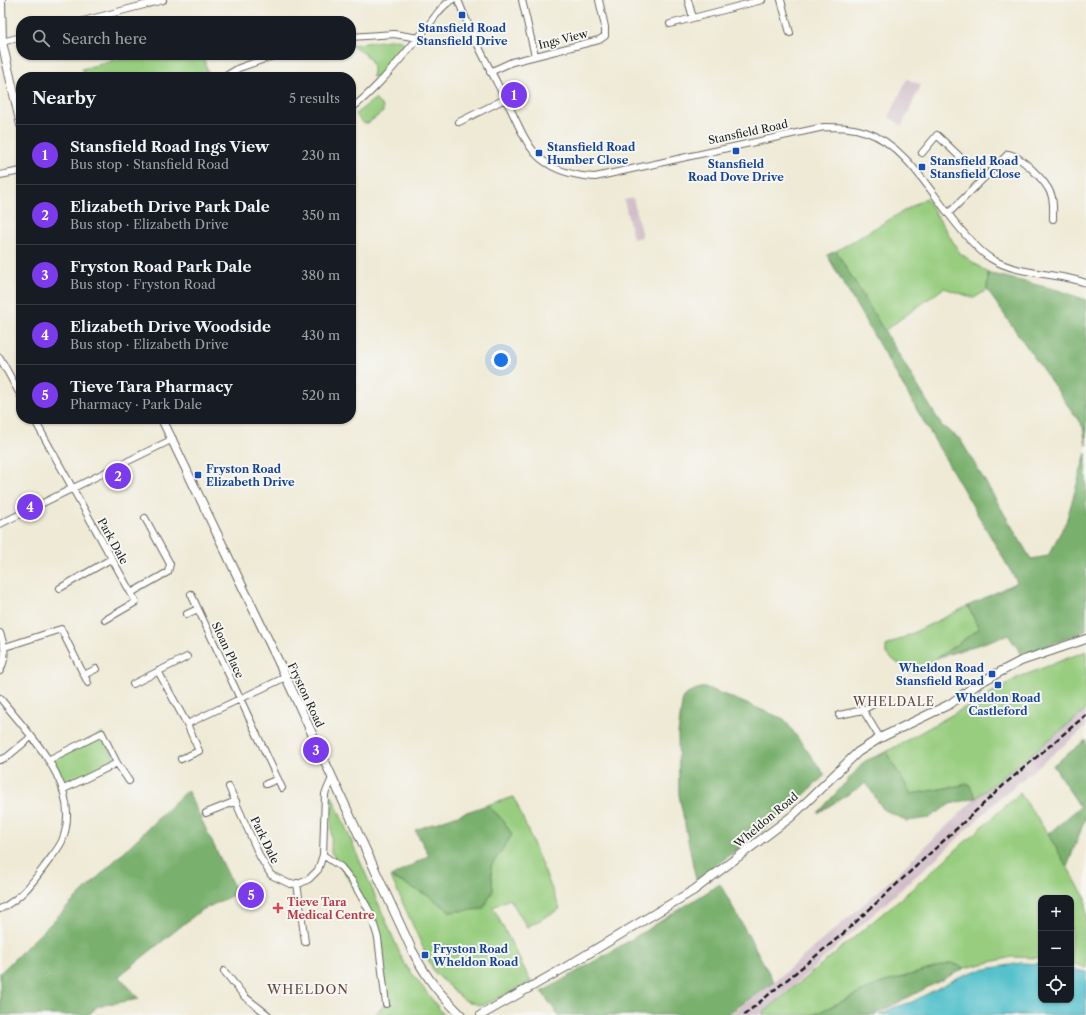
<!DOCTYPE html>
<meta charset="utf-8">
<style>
:root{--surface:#171b24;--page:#20242c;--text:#f1f3f6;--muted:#9ea1a6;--line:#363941;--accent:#7c3aed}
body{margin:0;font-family:"Libre Caslon Text",serif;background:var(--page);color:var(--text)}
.controls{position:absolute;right:12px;bottom:12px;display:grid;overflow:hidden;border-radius:8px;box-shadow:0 1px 3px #0004}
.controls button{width:36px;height:36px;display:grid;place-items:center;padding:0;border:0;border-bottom:1px solid var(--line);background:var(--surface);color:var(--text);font:20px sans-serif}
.you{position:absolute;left:501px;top:360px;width:14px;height:14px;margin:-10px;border:3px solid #fff;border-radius:50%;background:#1a73e8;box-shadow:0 0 0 6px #1a73e833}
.badge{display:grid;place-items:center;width:26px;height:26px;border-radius:50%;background:var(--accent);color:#fff;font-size:13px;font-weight:700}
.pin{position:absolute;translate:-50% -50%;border:2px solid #fff;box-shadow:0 1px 4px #0006}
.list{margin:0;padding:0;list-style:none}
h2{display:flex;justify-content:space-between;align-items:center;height:52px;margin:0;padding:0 16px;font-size:17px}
h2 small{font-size:13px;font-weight:400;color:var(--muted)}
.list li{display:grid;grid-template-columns:26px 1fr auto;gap:12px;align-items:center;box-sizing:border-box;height:60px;padding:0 16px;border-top:1px solid var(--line)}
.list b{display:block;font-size:15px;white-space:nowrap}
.list p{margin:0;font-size:13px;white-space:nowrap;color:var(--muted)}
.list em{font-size:13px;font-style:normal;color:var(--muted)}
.icon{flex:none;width:22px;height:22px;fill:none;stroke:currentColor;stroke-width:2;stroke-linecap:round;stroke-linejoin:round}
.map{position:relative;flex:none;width:1086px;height:1015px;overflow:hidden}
.search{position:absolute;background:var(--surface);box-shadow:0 1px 3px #0004;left:16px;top:16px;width:340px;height:44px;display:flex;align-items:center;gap:10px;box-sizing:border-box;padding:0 14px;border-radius:16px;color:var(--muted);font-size:15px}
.panel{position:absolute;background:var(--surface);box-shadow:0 1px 3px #0004;left:16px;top:72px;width:340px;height:352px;border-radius:16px}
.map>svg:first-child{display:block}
.industrial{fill:#d1bdc9}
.green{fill:#98cd7f;stroke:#5a744e}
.forest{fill:#7ab06e;stroke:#4b6645}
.water{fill:#54c1cc;stroke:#386e74}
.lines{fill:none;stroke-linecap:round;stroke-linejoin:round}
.minor-casing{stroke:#66645d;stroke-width:8}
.tertiary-casing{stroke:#66645d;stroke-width:10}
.minor{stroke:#fff;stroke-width:6}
.tertiary{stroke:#fff;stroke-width:8}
.rail{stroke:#1c1c1c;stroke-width:2.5;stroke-dasharray:6 3;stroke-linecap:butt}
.transit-dot{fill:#1a4fb4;stroke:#f6f6f2;stroke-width:1.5}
.health-dot{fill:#e0444e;stroke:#f6f6f2;stroke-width:1.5}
.labels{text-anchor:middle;stroke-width:4;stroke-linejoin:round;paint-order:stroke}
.transit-label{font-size:11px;font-weight:bold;fill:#164399;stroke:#f6f6f2;text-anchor:start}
.street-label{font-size:11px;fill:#1c1c1c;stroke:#f6f6f2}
.health-label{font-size:11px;font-weight:bold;fill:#be3a42;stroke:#f6f6f2;text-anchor:start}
.neighbourhood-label{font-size:12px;letter-spacing:1px;fill:#624842;stroke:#f6f6f2}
.quarter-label{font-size:13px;letter-spacing:1px;fill:#624842;stroke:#f6f6f2}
</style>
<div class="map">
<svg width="1086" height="1015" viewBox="0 0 1086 1015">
<rect width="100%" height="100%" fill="#f6f6f2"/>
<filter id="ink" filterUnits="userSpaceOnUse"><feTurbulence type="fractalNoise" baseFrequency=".025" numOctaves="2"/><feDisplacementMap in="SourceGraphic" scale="8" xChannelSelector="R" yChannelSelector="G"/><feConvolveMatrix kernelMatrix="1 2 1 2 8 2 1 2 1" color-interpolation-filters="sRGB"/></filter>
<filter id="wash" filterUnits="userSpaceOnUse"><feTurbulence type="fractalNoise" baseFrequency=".012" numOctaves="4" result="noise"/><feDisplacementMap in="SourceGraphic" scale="16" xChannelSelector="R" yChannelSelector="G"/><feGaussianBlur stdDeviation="0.9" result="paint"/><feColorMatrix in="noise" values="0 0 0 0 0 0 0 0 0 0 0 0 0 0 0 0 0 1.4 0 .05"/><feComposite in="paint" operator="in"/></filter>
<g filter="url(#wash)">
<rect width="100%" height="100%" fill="#efead6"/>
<path class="industrial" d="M907,79L921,85L902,126L889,117Z
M633,198L642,237L633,239L624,200Z
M1086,710V727L1000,798L954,842L763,1013L760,1015H729L774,982L880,890L976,798Z"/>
<path class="green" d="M397,39L402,41L405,47L376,79L372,76C377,60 363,52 351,45Z
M134,55H203L209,77H86L82,69Z
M375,99L383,107V112L368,123H363L355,114Z
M926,198L960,253L988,273L987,290L974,298L944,288L884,331L836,251Z
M968,606L979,629L917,672H909L886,654V646Z
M1086,651V710L976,798L968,784L911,794L886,752L1017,678Z
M102,733L117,763L64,789L48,760Z
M1020,793L1048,834L1086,899V968L1071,963V898H1041V958L1012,957L965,968L951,963L879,984L813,1015H763V1013L912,889Z
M332,796L404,963L444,1015H375L386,1003L378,938L370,912L331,852Z
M514,797L560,909L527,927L510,899L493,907L531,982L482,1006L464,1000L434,972L391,877L429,896L451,912L493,891L491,866L512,835L503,820L487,805Z"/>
<path class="forest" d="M836,251L942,426L960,439L1031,559L1048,556L1066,522L1086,453V631L1022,655L1008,635L937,658L979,629L968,606L1017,582L827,255Z
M988,273L1058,290L1086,300V446L1083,427L987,290Z
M705,687L784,719L825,775L782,816L696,880L679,795L678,734L683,697L694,690Z
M1086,740V816L1067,867L1048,834L1080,807L1053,765Z
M886,752L911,794L969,784L976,798L950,804L929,818L907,821L883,809L866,783L818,813L865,761Z
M187,790L237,893L200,911L119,976L139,999L98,1006L88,1015H0V973Z
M487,805L503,820L512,835L491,866L493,891L483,909L451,912L429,896L391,877L429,855L415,830Z
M720,884L774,982L726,1015H558L542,992L629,941Z
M951,963L965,968L874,1015H813L879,984Z"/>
<path class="water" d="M1021,963L1041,964V1000H1071V966L1075,970L1086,972V1015H879L895,1007L912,1002L959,977L975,971Z"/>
</g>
<g filter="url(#ink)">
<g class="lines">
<defs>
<path id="minor" d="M458,0C473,39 492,73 511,110C519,126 527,147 541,159C557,172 575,176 595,177L824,127C838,127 852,127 866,132C905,144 932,195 958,226C967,237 978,250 990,258C1019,276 1055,272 1086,283
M522,0L535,56
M688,0L693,18L762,0
M781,0L790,33
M83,21L163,0
M670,24L693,18
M351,37L394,34L419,38
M2,42L21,37
M490,72L512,62L599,40L605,36V27L599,0
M224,77L239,68L276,55
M351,109C379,87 400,59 423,32C433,21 439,7 452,0
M459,122L505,99
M922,153L937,135L982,178
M0,175L21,171
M948,214L1008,154C1021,156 1046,181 1051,194C1054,202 1053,211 1053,219
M0,358L21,396
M34,419L136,602L105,620
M0,524L173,439
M60,588L111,559
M131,593L168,572L170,564L145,518
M191,594L282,788
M187,614L198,609
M0,633C5,647 7,657 0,671
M5,647L61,629L88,683
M158,671L187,724L199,751L181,759
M84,675L96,669
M133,684L187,657
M0,698C30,736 84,787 62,841C59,848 52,856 47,863C32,883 23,897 0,909
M863,710L880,738
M839,715L863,710L879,701
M187,724L286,677
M0,760L7,757L31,737
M48,760L102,733L117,763L64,789
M117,763L129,781
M266,784L278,779
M229,787L260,857L271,875L290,884L301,883L309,879L318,870L323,855L325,794L332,778
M206,813L236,801
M323,855L341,867L353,882L370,912L378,938L386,1004
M297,883L305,942
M224,971L245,997L268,1015"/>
<path id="tertiary" d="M1,0L2,42L21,125
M162,419L284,673L412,950C427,979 438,992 461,1015
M481,1015L566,967L694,890L791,817L858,752L880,738L950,704L979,683L1021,661L1086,639"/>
</defs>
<use href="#minor" class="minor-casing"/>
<use href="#tertiary" class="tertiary-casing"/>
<use href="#minor" class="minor"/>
<use href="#tertiary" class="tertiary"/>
<path class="rail" d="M744,1015L845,932L1006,783L1086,715"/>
</g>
</g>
<g class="transit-dot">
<rect x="458" y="11" width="8" height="8" rx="2"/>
<rect x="732" y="147" width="8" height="8" rx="2"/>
<rect x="535" y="149" width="8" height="8" rx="2"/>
<rect x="918" y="163" width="8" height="8" rx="2"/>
<rect x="194" y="471" width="8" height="8" rx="2"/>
<rect x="988" y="670" width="8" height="8" rx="2"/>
<rect x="994" y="681" width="8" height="8" rx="2"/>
<rect x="421" y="951" width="8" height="8" rx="2"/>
</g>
<path class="health-dot" d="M276 902h4v4h4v4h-4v4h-4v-4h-4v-4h4z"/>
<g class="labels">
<g class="transit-label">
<text x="462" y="32" text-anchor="middle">Stansfield Road<tspan x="462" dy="13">Stansfield Drive</tspan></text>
<text x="547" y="151">Stansfield Road<tspan x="547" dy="13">Humber Close</tspan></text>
<text x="930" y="165">Stansfield Road<tspan x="930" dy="13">Stansfield Close</tspan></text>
<text x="736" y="168" text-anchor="middle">Stansfield<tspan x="736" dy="13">Road Dove Drive</tspan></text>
<text x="206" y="473">Fryston Road<tspan x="206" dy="13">Elizabeth Drive</tspan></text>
<text x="984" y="672" text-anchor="end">Wheldon Road<tspan x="984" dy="13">Stansfield Road</tspan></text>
<text x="998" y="702" text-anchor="middle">Wheldon Road<tspan x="998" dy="13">Castleford</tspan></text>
<text x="433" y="953">Fryston Road<tspan x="433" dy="13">Wheldon Road</tspan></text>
</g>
<g class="street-label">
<text transform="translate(563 39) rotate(-14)" y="4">Ings View</text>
<text transform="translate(748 132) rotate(-12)" y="4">Stansfield Road</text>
<text transform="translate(113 541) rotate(61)" y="4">Park Dale</text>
<text transform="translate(228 650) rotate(65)" y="4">Sloan Place</text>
<text transform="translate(306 695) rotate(65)" y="4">Fryston Road</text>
<text transform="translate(766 820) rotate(-40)" y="4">Wheldon Road</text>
<text transform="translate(265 840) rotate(64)" y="4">Park Dale</text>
</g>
<g class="health-label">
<text x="287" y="906">Tieve Tara<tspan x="287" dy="13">Medical Centre</tspan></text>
</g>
<g class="neighbourhood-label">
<text x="894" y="706">WHELDALE</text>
</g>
<g class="quarter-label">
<text x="308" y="994">WHELDON</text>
</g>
</g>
</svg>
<div class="controls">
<button>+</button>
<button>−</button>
<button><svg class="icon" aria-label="locate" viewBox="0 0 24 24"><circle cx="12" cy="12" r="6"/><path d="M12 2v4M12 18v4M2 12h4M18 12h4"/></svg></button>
</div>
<div class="you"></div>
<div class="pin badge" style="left:514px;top:95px">1</div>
<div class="pin badge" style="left:118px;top:476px">2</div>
<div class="pin badge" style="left:316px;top:750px">3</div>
<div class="pin badge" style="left:30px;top:507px">4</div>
<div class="pin badge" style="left:251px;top:895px">5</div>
<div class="search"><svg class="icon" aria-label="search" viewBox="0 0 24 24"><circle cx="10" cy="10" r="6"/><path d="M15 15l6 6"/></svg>Search here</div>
<section class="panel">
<h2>Nearby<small>5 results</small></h2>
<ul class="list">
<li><span class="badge">1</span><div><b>Stansfield Road Ings View</b><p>Bus stop · Stansfield Road</p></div><em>230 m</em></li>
<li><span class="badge">2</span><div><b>Elizabeth Drive Park Dale</b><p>Bus stop · Elizabeth Drive</p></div><em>350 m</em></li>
<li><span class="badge">3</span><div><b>Fryston Road Park Dale</b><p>Bus stop · Fryston Road</p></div><em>380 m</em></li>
<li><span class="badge">4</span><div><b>Elizabeth Drive Woodside</b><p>Bus stop · Elizabeth Drive</p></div><em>430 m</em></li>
<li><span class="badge">5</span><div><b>Tieve Tara Pharmacy</b><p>Pharmacy · Park Dale</p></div><em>520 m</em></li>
</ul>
</section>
</div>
